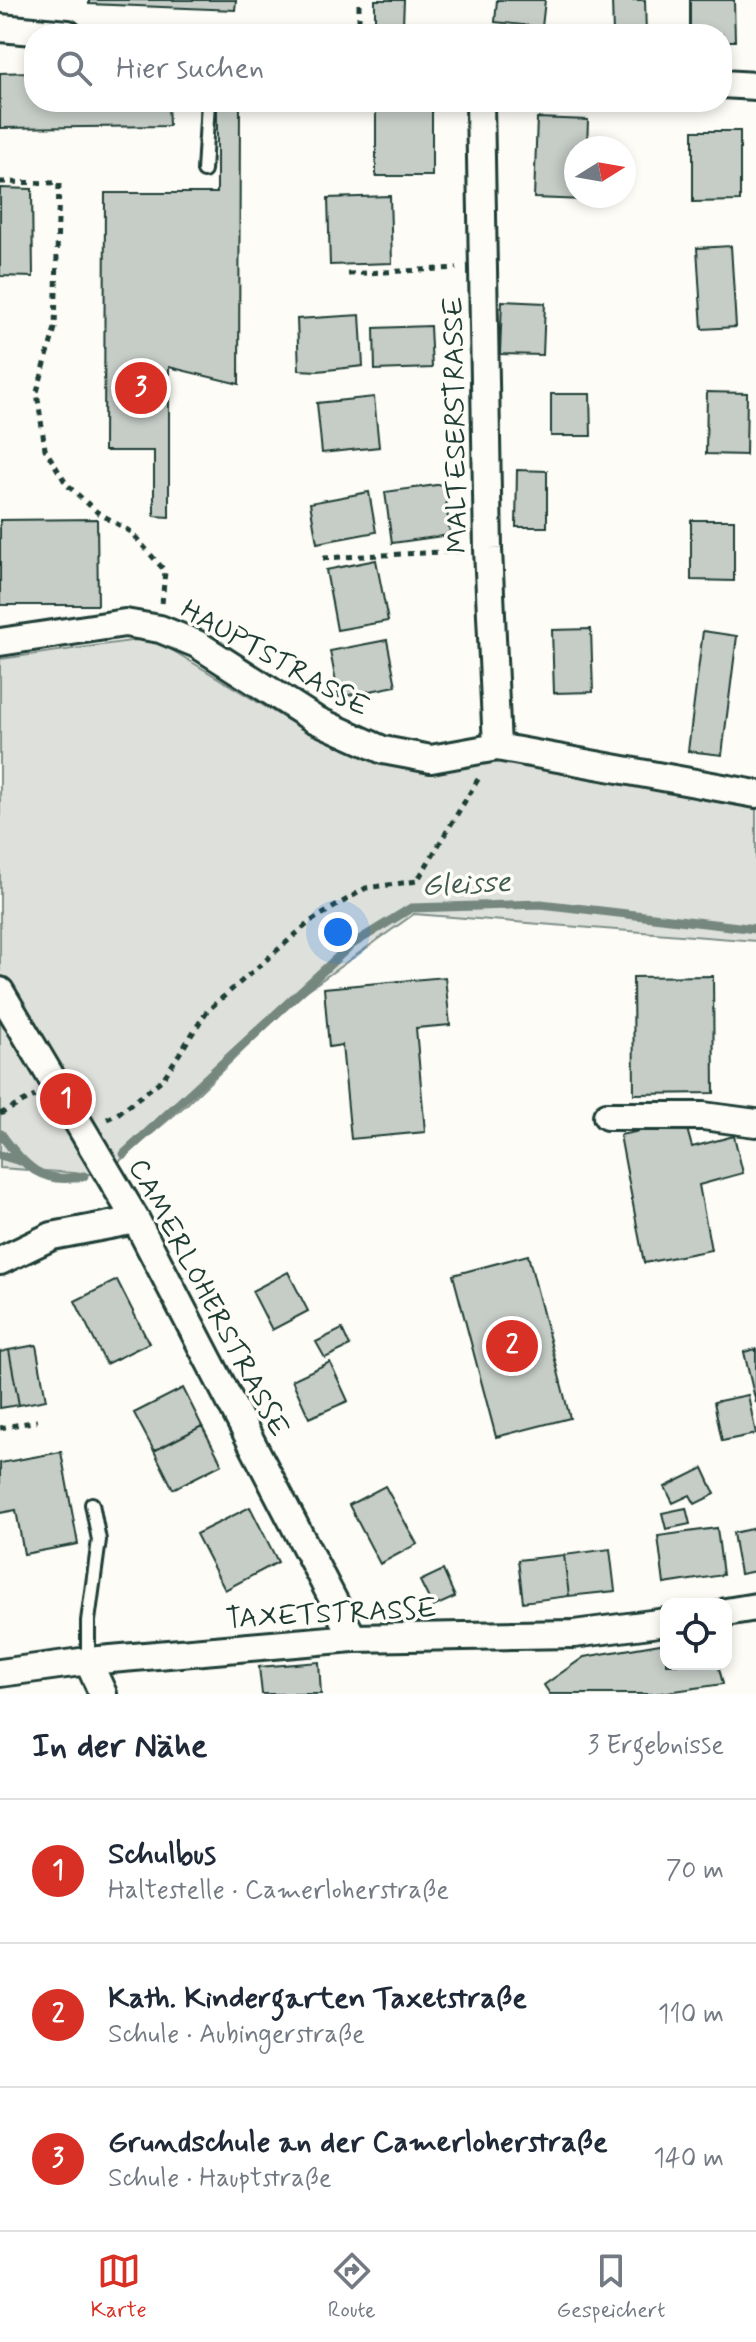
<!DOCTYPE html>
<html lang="de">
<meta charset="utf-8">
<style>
:root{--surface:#fff;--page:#f2f2f3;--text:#1f2937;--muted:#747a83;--line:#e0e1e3;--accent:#d93025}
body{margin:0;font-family:Mynerve,sans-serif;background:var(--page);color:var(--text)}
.controls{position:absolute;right:24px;bottom:24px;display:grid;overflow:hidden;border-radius:16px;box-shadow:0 4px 12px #0003}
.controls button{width:72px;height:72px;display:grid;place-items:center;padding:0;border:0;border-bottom:2px solid var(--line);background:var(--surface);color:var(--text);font:40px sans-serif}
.compass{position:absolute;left:564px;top:136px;width:72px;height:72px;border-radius:50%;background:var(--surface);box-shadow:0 4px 12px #0003;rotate:79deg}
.you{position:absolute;left:338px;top:932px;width:28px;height:28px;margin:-20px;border:6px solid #fff;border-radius:50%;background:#1a73e8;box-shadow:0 0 0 12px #1a73e833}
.badge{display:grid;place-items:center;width:52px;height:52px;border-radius:50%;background:var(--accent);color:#fff;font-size:26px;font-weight:700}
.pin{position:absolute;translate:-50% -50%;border:4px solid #fff;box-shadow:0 2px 8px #0006}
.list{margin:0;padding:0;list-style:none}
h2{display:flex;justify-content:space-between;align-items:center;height:104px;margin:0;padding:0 32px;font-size:34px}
h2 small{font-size:26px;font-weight:400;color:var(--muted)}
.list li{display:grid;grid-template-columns:52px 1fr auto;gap:24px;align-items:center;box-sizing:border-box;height:144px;padding:0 32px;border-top:2px solid var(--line)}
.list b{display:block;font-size:30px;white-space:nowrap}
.list p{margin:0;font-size:26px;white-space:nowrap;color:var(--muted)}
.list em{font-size:26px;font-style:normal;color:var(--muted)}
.icon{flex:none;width:44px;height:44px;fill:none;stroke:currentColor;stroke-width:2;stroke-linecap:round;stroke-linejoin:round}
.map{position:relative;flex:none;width:756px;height:1694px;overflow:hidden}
.search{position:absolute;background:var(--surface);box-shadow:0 4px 12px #0003;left:24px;right:24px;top:24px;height:88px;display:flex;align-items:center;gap:20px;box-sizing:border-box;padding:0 28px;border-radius:32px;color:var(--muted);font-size:30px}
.sheet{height:536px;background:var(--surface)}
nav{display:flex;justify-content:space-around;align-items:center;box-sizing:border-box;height:112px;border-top:2px solid var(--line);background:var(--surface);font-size:22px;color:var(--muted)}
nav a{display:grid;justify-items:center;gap:4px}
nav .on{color:var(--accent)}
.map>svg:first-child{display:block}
.green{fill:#dde0db;stroke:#7e8e88;stroke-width:2}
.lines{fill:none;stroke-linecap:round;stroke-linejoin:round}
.stream{stroke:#75877f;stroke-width:9}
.building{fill:#c6cdc7;stroke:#1f3d34;stroke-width:2}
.service-casing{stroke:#1f3d34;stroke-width:18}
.minor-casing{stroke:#1f3d34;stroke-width:32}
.path{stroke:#1f3d34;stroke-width:5;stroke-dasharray:6 6;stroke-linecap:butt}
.service{stroke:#fdfcf7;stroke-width:12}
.minor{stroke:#fdfcf7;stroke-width:26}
.labels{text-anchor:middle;stroke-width:7;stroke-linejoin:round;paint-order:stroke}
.street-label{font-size:28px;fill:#1f3d34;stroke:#fdfcf7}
.water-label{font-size:30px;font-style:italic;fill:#435c53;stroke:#fdfcf7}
</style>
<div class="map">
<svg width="756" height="1694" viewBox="0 0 756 1694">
<rect width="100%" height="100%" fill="#fdfcf7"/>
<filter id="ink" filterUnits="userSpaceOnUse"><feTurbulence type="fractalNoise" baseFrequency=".0125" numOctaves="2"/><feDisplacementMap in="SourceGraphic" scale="16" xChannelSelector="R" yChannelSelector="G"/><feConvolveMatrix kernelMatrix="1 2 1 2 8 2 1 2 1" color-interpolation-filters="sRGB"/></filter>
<g filter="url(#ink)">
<path class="green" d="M152,638L309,733L382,758L431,770L507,761L756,807V941L414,914L302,994L186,1105L103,1175L0,1168V659Z"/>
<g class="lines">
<path class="stream" d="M1,1134C24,1166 42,1186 84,1176
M124,1154L351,945L411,908L541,904L756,929
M0,1155L20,1161"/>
</g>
<path class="building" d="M89,0H236L235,10L89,4Z
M375,0H404L403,24L375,23Z
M497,0H545L542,27L495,22Z
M612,0H645L646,34H613Z
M690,0H734L735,41H722V34H690Z
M34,72V102H168L169,126L0,128V73Z
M217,102H240L239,384L169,367V517L154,516V451H104L105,193H217Z
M376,102H432V176H376Z
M537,118L588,120L587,148H576V196H585V200L534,198Z
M693,131H740V201L693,202Z
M0,188L32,189L33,277L0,276Z
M390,196L392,263L330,265L328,198Z
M731,246L736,327L702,329L697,248Z
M502,301L545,303L543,355L500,354Z
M360,315L363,366L318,371L299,370L297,319Z
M430,326L432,368L375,370L374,328Z
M707,392L747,393L746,455L706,454Z
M551,394H590L591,436H551Z
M374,397L379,447L322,453L317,403Z
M517,470L547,471V527H516Z
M444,484L450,535L392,543L385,492Z
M369,492L376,532L317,543L310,503Z
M97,519L98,605H0V520Z
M691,520H734V581L691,580Z
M376,560L388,621L337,630L326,570Z
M591,629L593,692L554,693L552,630Z
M703,631L737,636L722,755L688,751Z
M387,640L396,686L339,697L330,651Z
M713,976L714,1093L634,1094L633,977Z
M445,977L450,1025L416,1028L425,1132L351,1139L342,1045L329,1047L324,988Z
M685,1122L692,1147L734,1136L743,1173L699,1185L711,1250L644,1263L620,1135Z
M528,1255L570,1418L496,1437L453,1275Z
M288,1272L308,1311L272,1330L252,1291Z
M117,1280L149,1343L106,1364L75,1301Z
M342,1329L350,1346L325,1358L316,1342Z
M36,1345L46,1400L19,1405L9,1350Z
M756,1349V1403L744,1352Z
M9,1350L19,1405L0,1408V1352Z
M330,1362L348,1401L309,1418L292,1380Z
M183,1388L202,1426L154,1451L134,1413Z
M748,1395L756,1434L722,1441L714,1402Z
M202,1426L222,1464L173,1489L154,1451Z
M61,1452L78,1544L24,1554L16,1510L0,1513V1463Z
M703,1468L715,1494L695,1504L690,1495L673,1503L665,1487Z
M385,1486L417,1544L380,1564L349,1505Z
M250,1507L278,1562L225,1590L196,1534Z
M686,1508L690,1524L666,1529L662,1513Z
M717,1528L723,1575L664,1584L658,1536Z
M756,1528V1571L740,1574L733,1533Z
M610,1549L615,1591L569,1596L564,1555Z
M564,1555L569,1596L523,1602L518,1560Z
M443,1570L455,1597L433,1607L420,1581Z
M666,1643V1664H718L723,1684L654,1694H550L544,1685L584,1657Z
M319,1662L321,1694H262L259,1667Z"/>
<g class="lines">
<defs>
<path id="service" d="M204,171L208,102
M88,1661V1621L99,1540L92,1504"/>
<path id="minor" d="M0,28L68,34
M722,84L756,86
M480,102L488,549L497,747
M0,642L125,623L160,629L197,644L314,719L383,750L431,759L497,747L756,794
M0,991L136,1220L353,1638
M607,1116H703L756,1123
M0,1261L52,1236L136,1220
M726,1612L756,1607
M88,1661L103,1694
M0,1673L88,1661L353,1638L574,1634L666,1622"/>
</defs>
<use href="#service" class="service-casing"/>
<use href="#minor" class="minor-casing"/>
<path class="path" d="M359,34V0
M0,182L59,183L55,328L37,392L45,449L67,485L97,512L131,532L165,571L162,604
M348,274L457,268
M323,558L463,551
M0,1114L35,1096
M107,1119L116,1115L163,1079L207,1011L311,921L366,888L417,881L480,776
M0,1428L37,1421"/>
<use href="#service" class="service"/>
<use href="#minor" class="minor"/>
</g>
</g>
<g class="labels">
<g class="street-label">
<text transform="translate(454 425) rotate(-91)" y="10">MALTESERSTRASSE</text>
<text transform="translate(276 657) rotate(29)" y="10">HAUPTSTRASSE</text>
<text transform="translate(210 1297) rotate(62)" y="10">CAMERLOHERSTRASSE</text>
<text transform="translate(331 1612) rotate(-3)" y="10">TAXETSTRASSE</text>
</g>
<g class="water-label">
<text transform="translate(466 883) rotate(-3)" y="10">Gleisse</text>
</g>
</g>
</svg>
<div class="controls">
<button><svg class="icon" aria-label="locate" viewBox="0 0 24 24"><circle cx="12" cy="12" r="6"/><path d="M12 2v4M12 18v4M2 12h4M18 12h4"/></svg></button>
</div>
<svg class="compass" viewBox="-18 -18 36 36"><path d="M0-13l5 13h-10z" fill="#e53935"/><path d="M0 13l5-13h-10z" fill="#747a83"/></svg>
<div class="you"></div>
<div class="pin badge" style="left:66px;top:1099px">1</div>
<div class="pin badge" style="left:512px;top:1346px">2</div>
<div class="pin badge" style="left:141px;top:388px">3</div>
<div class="search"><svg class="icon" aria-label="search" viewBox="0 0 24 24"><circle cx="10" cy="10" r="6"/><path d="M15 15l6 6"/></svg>Hier suchen</div>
</div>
<section class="sheet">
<h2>In der Nähe<small>3 Ergebnisse</small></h2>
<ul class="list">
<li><span class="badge">1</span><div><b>Schulbus</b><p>Haltestelle · Camerloherstraße</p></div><em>70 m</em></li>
<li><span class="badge">2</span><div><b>Kath. Kindergarten Taxetstraße</b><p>Schule · Aubingerstraße</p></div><em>110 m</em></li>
<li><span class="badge">3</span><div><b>Grundschule an der Camerloherstraße</b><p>Schule · Hauptstraße</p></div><em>140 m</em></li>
</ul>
</section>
<nav>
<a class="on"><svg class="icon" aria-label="map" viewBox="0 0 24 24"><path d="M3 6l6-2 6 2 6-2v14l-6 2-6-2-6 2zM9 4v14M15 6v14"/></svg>Karte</a>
<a><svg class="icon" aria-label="directions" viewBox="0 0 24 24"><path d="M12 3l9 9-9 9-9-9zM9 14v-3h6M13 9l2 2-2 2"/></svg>Route</a>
<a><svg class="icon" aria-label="saved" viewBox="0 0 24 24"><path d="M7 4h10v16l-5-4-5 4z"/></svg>Gespeichert</a>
</nav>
